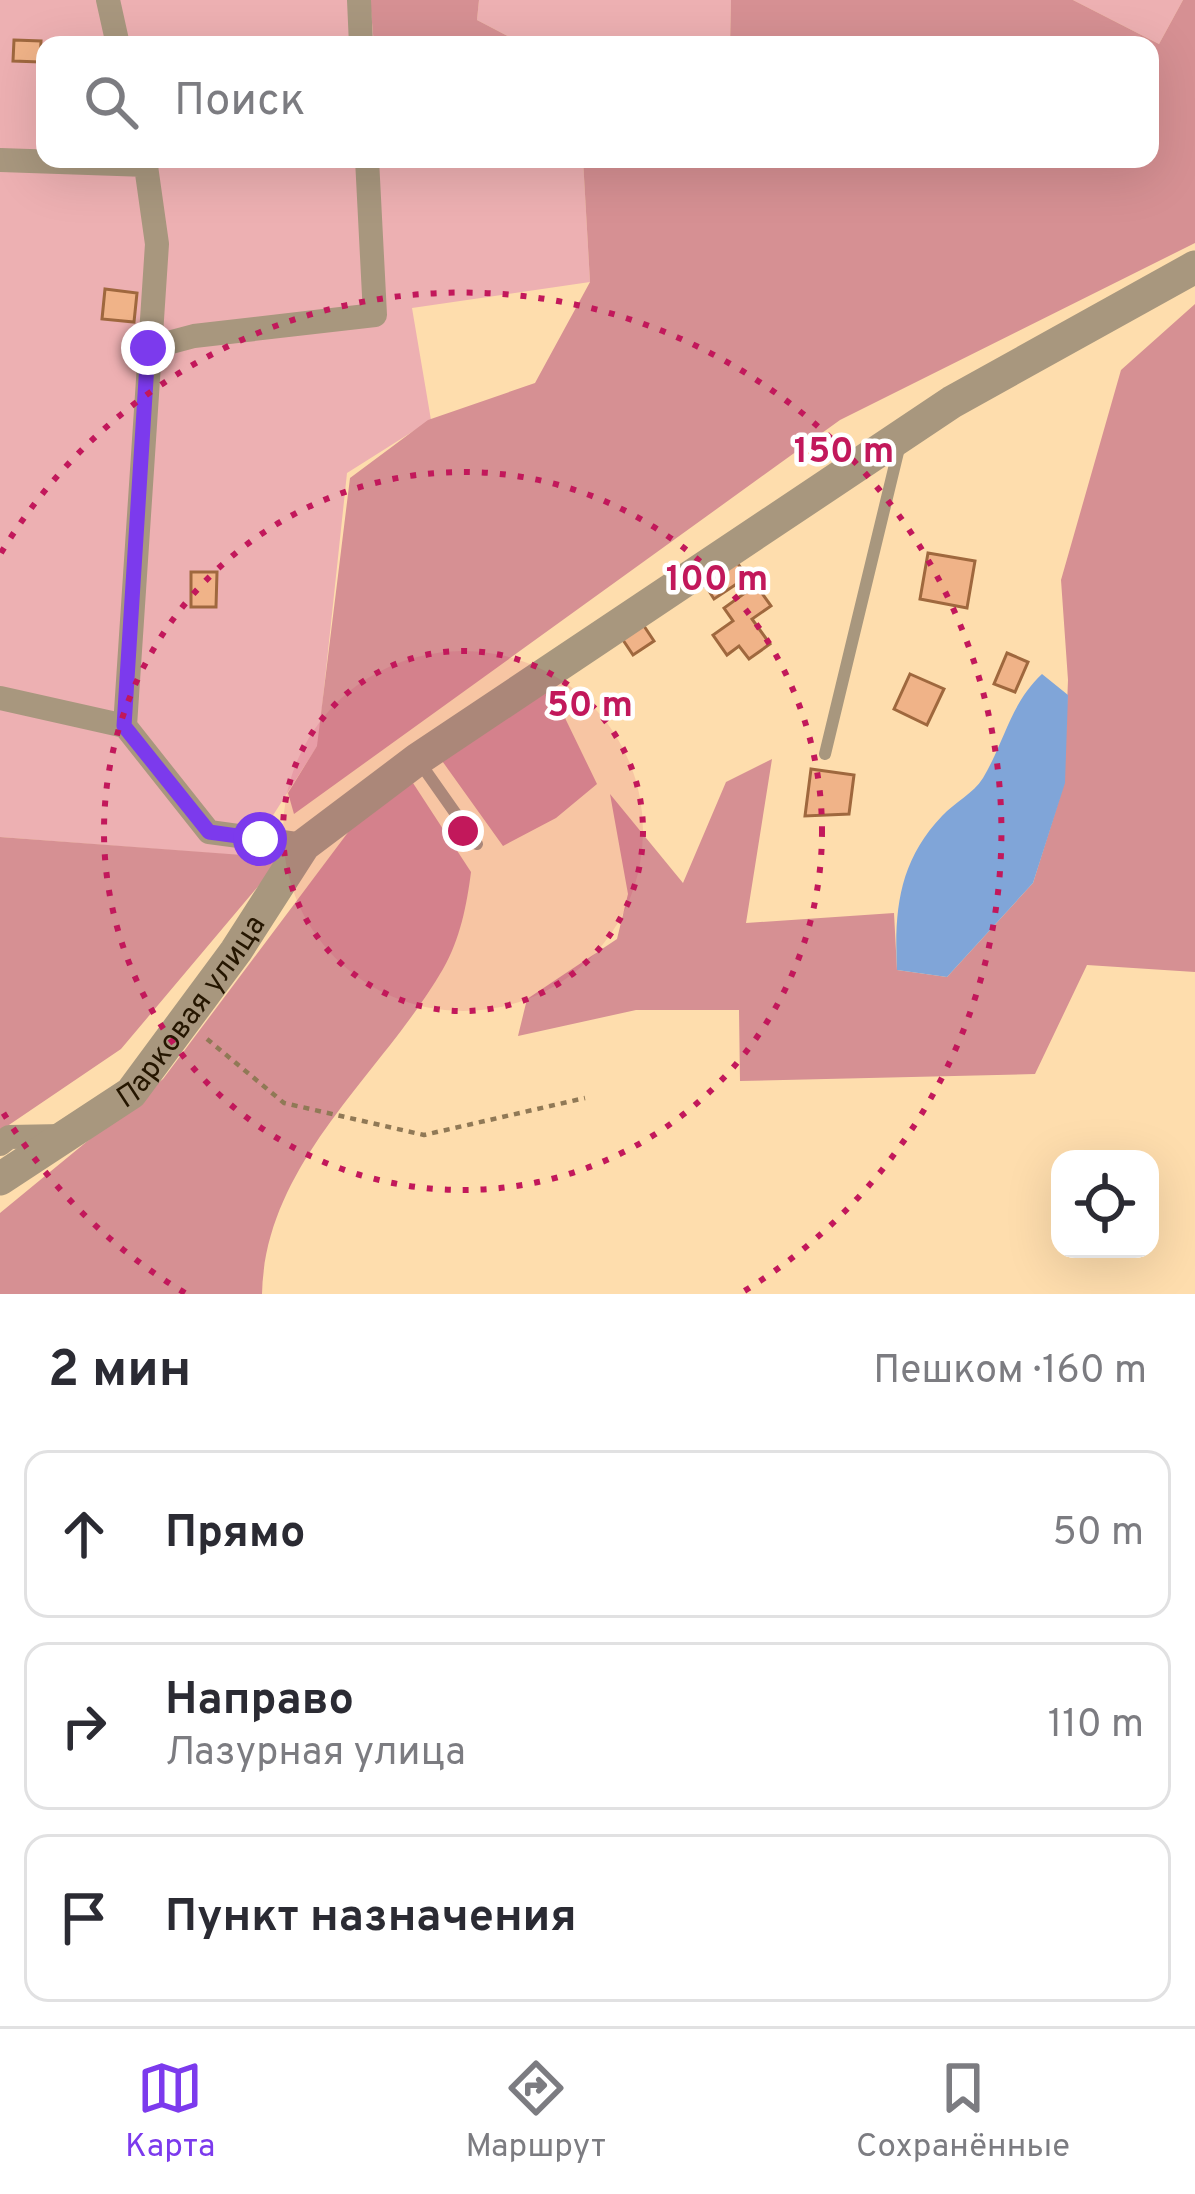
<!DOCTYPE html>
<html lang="ru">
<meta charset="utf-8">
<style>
:root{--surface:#fff;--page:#f2f2f3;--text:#2b2b33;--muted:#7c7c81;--line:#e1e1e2;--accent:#7c3aed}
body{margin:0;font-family:Overpass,sans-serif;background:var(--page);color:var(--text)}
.controls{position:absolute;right:36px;bottom:36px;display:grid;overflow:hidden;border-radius:24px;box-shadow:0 12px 48px #0002}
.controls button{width:108px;height:108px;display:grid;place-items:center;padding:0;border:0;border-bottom:3px solid var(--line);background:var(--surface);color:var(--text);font:60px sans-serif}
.stop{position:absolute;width:36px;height:36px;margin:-27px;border:9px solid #7c3aed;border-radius:50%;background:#fff}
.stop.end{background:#7c3aed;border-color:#fff;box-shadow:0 3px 12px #0008}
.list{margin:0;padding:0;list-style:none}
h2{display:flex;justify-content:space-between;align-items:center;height:156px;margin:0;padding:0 48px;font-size:51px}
h2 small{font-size:39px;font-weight:400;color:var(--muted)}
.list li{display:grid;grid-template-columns:78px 1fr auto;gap:36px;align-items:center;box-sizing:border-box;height:168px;margin:0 24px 24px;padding:0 24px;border:3px solid var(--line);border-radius:24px}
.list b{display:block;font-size:45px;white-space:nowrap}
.list p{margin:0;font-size:39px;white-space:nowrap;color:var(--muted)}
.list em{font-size:39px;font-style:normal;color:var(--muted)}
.icon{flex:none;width:66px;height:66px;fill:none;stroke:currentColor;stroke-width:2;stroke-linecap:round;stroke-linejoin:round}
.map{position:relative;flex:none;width:1195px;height:1294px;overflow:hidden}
.search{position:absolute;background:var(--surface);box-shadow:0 12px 48px #0002;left:36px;right:36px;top:36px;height:132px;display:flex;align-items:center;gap:30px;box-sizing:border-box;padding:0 42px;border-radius:24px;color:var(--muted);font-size:45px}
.sheet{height:732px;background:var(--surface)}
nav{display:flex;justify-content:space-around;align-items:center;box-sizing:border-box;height:168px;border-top:3px solid var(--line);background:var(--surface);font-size:33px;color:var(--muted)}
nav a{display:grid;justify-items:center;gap:6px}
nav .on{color:var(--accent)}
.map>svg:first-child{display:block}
.green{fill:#edb0b2}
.forest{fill:#d69093}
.water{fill:#80a5d8}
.building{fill:#f0b388;stroke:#9f683e;stroke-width:3}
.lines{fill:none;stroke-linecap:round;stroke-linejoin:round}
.path{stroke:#907956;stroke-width:4.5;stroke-dasharray:6 6;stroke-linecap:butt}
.service{stroke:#a8977e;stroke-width:12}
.minor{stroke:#a8977e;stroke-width:24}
.tertiary{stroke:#a8977e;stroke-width:33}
.route{stroke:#7c3aed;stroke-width:15}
.ring{fill:none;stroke:#c2185b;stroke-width:6;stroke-dasharray:6 12}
.labels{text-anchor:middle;stroke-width:9;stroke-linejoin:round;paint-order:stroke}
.street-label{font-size:30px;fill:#251600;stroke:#fff}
.centre{fill:#c2185b;stroke:#fff;stroke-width:6}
.ring-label{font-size:36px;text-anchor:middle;font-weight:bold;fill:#c2185b;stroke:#fff;stroke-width:9;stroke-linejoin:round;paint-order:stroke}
</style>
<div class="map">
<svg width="1195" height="1294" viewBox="0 0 1195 1294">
<rect width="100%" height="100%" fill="#feddad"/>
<path class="green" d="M0,0H370L374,45H45V159H583L590,282L412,308L431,420L347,473L318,745L247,856L0,837Z
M479,0H731L730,45H525L477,20Z
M1073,0H1183L1159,44Z"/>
<path class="forest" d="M370,0H479L477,20L525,45H374Z
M731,0H1073L1159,44L1183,0H1195V243L840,420L294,814L288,793L317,746L350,478L428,420L535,383L590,282L583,159H1150V45H730Z
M1195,304V972L1087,965L1035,1074L740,1081L739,1010H636L518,1036L527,999L617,939L628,894L610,794L683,883L726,782L772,759L746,923L894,913L897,970L947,977L1033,883L1064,784L1068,680L1061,580L1121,370Z
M550,687L597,784L556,818L503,846L440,758Z
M413,783L471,872C467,904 460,940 443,969C381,1076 265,1162 262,1294H0V1213L163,1079L358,819Z
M0,837L282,858L121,1049L0,1131Z"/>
<path class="water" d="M1042,674L1068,695L1065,783L1033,883L947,977L897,970C894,910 899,861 942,816C955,802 973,794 983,778C1005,741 1010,704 1042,674Z"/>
<path class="building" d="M14,40L41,41L40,62L13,61Z
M105,289L137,293L134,322L102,319Z
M928,553L975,561L967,608L920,599Z
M732,555L747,577L714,599L700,577Z
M191,572H217L216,607H191Z
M756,585L771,606L752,619L770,644L749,659L739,646L727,655L713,635L733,621L724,608Z
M642,623L654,641L633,655L621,637Z
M1007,653L1028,662L1015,692L994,684Z
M910,674L944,689L927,725L894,709Z
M811,769L854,775L849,814L805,816Z"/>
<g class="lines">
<path class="path" d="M207,1039L284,1103L424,1135L585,1098"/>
<path class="service" d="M825,754L899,448
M418,760L477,844"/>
<path class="minor" d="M108,0L118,45
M359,0L361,45
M0,160L147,165
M149,348L194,336L375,315L367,159
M0,698L125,726L209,832L304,845
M125,726L157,244L145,159
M0,1144L9,1137L63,1136"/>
<path class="tertiary" id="s1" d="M0,1179L131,1093L236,951L304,845L418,759L952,402L1195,267"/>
</g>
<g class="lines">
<path class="route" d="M148,348L124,726L209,832L260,839"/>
</g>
<circle cx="463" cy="831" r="180" fill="#c2185b" fill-opacity=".12"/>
<g class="ring">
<circle cx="463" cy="831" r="180"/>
<circle cx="463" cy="831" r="359"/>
<path d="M185 1293A539 539 0 0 1 1 1109M1 553A539 539 0 1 1 741 1293"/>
</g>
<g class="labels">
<g class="street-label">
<text dy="10" stroke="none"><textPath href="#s1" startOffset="258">Парковая улица</textPath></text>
</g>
</g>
<circle cx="463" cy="831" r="18" class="centre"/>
<g class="ring-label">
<text x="844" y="462">150 m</text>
<text x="717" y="590">100 m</text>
<text x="590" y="716">50 m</text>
</g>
</svg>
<div class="controls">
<button><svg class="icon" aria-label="locate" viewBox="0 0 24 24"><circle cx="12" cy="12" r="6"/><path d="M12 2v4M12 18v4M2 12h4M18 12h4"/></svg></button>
</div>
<div class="stop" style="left:260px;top:839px"></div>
<div class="stop end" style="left:148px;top:348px"></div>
<div class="search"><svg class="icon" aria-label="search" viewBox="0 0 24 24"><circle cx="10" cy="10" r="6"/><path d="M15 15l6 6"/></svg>Поиск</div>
</div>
<section class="sheet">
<h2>2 мин<small>Пешком · 160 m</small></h2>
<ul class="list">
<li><svg class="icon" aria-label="ahead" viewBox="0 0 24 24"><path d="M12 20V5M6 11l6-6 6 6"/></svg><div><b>Прямо</b></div><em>50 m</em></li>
<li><svg class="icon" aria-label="right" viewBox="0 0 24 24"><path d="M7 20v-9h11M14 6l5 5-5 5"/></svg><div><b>Направо</b><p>Лазурная улица</p></div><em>110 m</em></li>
<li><svg class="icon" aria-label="arrive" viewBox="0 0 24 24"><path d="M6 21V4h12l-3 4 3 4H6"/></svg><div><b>Пункт назначения</b></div></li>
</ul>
</section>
<nav>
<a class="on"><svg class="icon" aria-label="map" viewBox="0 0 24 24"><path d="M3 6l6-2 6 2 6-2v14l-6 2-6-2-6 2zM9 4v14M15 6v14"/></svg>Карта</a>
<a><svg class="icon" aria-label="directions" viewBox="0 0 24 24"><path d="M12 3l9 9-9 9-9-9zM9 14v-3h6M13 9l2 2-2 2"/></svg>Маршрут</a>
<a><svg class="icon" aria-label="saved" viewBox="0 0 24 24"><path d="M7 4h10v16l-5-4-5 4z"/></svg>Сохранённые</a>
</nav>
